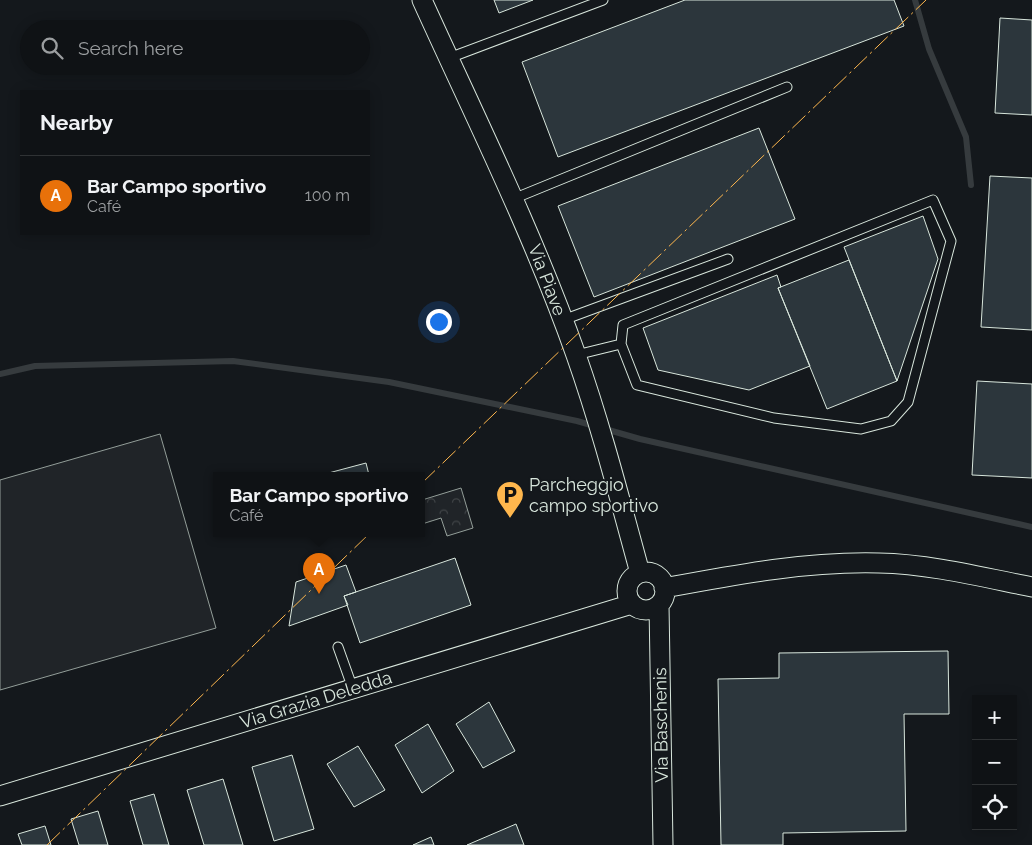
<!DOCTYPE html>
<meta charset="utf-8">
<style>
:root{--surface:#0f1215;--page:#181b1e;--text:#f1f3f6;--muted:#9b9ea0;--line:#2f3234;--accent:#ffb74d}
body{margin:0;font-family:Raleway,sans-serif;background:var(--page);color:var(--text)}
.controls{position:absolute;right:15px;bottom:15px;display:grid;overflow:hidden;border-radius:0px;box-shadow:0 2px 12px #0003}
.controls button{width:45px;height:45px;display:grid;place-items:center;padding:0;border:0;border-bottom:1px solid var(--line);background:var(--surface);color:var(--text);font:25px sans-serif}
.you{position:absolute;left:438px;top:321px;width:18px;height:18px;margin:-12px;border:4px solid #fff;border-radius:50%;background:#1a73e8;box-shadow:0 0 0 8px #1a73e833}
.badge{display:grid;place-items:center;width:32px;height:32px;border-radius:50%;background:var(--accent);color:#fff;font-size:16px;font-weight:700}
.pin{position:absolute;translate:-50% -41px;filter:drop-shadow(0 1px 2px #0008)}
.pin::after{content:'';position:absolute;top:26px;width:18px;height:15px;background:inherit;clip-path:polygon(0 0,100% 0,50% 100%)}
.popup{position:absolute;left:213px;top:472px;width:212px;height:65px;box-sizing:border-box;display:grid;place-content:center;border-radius:0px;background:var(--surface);filter:drop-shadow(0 1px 4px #0005);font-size:16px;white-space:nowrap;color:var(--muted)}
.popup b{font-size:19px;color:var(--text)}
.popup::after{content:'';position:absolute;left:50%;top:100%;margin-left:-10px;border:10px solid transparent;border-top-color:var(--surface)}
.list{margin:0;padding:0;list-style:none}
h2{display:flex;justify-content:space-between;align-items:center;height:65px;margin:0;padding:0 20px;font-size:21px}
h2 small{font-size:16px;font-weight:400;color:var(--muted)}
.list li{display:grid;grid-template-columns:32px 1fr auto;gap:15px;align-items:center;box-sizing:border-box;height:80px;padding:0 20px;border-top:1px solid var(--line)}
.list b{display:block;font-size:19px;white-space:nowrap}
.list p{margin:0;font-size:16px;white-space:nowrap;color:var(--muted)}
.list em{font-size:16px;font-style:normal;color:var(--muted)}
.icon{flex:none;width:28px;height:28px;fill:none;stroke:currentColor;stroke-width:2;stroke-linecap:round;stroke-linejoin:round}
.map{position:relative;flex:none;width:1032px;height:845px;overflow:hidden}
.search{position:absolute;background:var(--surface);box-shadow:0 2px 12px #0003;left:20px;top:20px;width:350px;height:55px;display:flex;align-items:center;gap:12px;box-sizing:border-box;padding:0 18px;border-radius:28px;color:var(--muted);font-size:19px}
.panel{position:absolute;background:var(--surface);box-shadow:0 2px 12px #0003;left:20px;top:90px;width:350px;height:145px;border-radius:0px}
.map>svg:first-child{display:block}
.forest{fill:url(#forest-crowns);stroke:#939e99}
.pitch{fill:#202428;stroke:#939e99}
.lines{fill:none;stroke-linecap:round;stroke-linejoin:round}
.stream{stroke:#363b3e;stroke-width:6}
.building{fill:#2c363c;stroke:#d8e6dc}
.service-casing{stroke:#d8e6dc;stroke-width:11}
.minor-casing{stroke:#d8e6dc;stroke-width:21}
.service{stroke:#14181c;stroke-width:9}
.minor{stroke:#14181c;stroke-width:19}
.power{stroke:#ffb74d;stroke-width:1;stroke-dasharray:18 4 2.5 4;stroke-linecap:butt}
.labels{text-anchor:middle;stroke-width:4;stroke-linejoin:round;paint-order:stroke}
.street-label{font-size:18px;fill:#d8e6dc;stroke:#14181c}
.poi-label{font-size:18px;fill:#d8e6dc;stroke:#14181c;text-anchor:start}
</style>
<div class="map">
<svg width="1032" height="845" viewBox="0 0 1032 845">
<defs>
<pattern id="forest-crowns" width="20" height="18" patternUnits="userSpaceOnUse" patternTransform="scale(1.25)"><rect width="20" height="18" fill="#202428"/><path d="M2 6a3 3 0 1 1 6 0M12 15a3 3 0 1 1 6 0" fill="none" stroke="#404447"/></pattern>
</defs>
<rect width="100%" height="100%" fill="#14181c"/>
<path class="forest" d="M461,488L473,528L447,536L441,518L422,524V500Z"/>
<path class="pitch" d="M160,434L216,628L0,690V480Z"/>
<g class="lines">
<path class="stream" d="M915,0L929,49L966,137L971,185
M0,374L35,366L233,361L389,382L577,421L640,439L1032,527"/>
</g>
<path class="building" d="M494,0H533L499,13Z
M685,0H894L904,26L558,157L522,62Z
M1000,18L1032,20V115L995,113Z
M759,128L795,219L594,297L558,206Z
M990,176L1032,178V330L981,327Z
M923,216L938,259L897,381L844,247Z
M849,260L897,381L827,409L778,288Z
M777,275L781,287L778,288L810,366L749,390L658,370L643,328Z
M977,381L1032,384V478L972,475Z
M366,463L369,475H321Z
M455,558L471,605L360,643L344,596Z
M346,565L356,592L344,596L348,605L289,626L296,582Z
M948,651L949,714H904L906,831L783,833V845H721L718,679L779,678V653Z
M489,702L515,751L483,768L456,724Z
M428,724L454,771L422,793L395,745Z
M358,746L385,790L354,807L327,764Z
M292,755L314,829L274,841L252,767Z
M223,779L243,845H204L187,790Z
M154,794L169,845H143L130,801Z
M98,811L108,845H79L71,819Z
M516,824L524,845H467Z
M45,826L51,845H22L18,834Z
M431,837L434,845H413Z"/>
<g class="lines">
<defs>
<path id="service" d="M449,58L603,0
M513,199L787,87
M563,320L728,259
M576,355L621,344L637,385L774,418L861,429L891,421L908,402L951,241L933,200L623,325L621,344
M338,647L353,689"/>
<path id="minor" d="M422,0C475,117 533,233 576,355C601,426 620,500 640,573
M627 591a19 19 0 1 1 38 0a19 19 0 1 1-38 0Z
M664,588C734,575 807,561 879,563C930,564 982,577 1032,587
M659,605L663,845
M0,796L632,604"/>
</defs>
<use href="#service" class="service-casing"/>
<use href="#minor" class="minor-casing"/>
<use href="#service" class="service"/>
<use href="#minor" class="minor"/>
<path class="power" d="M422,483L926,0
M47,845L370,533"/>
</g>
<defs>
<symbol id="parking-pin" viewBox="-11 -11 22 30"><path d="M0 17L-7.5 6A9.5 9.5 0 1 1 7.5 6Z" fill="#ffb74d" stroke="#14181c"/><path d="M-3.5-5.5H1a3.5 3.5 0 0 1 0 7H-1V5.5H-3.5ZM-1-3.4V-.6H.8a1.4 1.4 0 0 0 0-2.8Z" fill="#111"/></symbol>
</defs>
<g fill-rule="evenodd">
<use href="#parking-pin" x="494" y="479" width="32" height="43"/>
</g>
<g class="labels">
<g class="street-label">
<text transform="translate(547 280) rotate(69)" y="6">Via Piave</text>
<text transform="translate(316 700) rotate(-17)" y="6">Via Grazia Deledda</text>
<text transform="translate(661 725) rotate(-91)" y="6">Via Baschenis</text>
</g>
<g class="poi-label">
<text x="529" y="491">Parcheggio<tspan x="529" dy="21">campo sportivo</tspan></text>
</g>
</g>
</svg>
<div class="controls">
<button>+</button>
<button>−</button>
<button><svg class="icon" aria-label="locate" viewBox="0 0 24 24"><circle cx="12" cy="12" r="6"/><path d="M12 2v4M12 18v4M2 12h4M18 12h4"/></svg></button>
</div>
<div class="you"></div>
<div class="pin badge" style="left:319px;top:594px;background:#e8710a">A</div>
<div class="popup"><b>Bar Campo sportivo</b>Café</div>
<div class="search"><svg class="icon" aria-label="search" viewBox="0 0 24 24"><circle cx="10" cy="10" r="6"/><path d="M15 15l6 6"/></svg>Search here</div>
<section class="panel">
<h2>Nearby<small></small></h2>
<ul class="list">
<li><span class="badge" style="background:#e8710a">A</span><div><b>Bar Campo sportivo</b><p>Café</p></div><em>100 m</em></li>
</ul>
</section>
</div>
